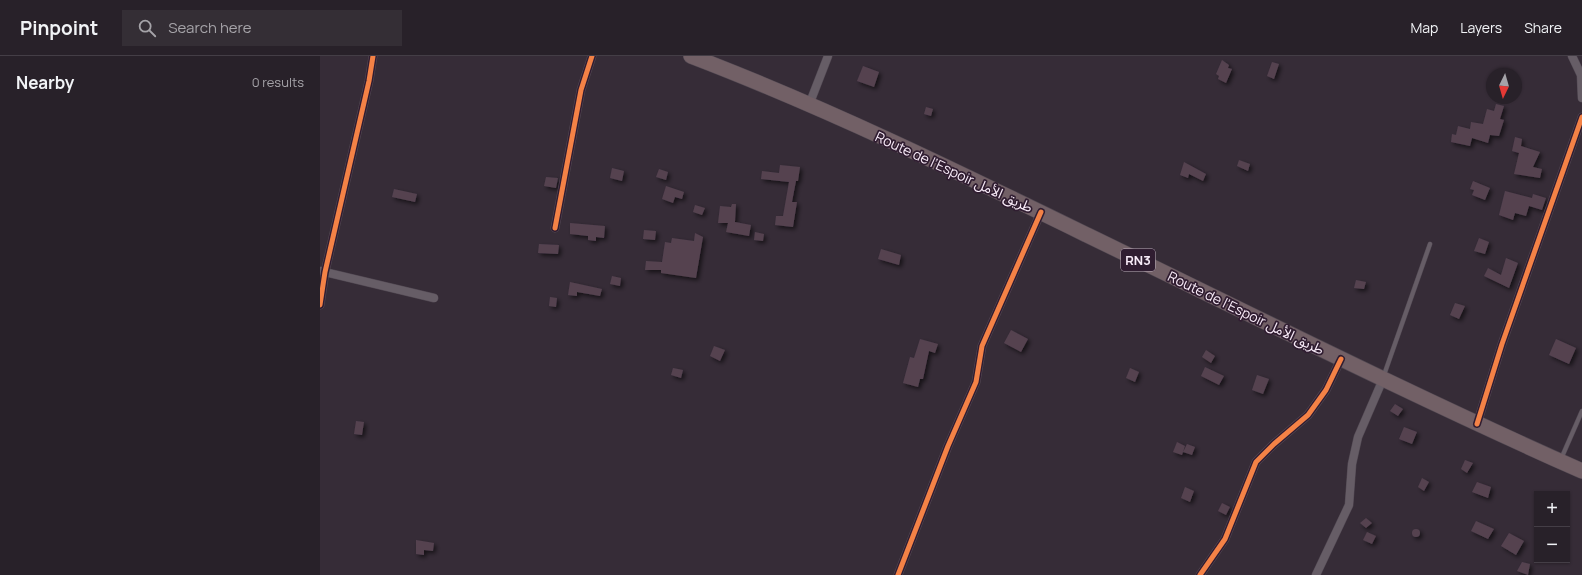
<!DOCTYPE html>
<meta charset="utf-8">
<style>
:root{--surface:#282129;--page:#342e35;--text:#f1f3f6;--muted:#a5a3a8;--line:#443e46}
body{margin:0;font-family:Manrope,"Noto Sans Arabic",sans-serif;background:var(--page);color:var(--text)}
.controls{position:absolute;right:12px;bottom:12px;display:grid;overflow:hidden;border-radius:0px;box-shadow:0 1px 3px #0004}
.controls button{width:36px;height:36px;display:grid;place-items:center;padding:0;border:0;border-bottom:1px solid var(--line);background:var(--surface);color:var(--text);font:20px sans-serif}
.compass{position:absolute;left:1166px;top:12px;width:36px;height:36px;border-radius:50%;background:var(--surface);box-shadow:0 1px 3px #0004;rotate:185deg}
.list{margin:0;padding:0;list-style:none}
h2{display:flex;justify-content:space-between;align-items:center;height:52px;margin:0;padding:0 16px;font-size:17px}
h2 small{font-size:13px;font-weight:400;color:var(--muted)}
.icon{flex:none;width:22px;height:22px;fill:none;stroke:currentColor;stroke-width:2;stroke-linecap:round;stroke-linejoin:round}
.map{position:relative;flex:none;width:1262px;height:519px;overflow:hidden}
header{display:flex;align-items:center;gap:24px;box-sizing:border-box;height:56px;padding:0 20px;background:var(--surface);border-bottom:1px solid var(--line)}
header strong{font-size:19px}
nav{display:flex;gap:22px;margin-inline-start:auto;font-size:14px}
.search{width:280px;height:36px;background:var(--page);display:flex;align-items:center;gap:10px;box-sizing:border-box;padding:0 14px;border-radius:0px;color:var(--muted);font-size:15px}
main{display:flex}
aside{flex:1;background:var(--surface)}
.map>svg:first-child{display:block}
.building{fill:#544250;filter:url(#shadow)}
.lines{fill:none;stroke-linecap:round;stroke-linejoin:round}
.lane-casing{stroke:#514852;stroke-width:5}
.street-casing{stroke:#514852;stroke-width:9}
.highway-casing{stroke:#514852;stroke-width:16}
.lane{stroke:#665d66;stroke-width:4}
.street{stroke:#665d66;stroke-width:8}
.highway{stroke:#726066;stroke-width:15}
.cycleway-casing{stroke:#301d31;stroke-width:8}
.cycleway{stroke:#f48246;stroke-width:5}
.labels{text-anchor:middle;stroke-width:3.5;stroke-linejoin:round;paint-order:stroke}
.shield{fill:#301d31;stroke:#bcadbc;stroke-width:1}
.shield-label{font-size:13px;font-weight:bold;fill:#f8ebf8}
.street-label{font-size:14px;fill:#f8ebf8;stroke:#301d31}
</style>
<header>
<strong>Pinpoint</strong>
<div class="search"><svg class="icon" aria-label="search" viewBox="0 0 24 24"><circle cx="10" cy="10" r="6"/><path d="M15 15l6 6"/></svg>Search here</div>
<nav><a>Map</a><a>Layers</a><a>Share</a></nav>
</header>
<main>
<aside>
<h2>Nearby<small>0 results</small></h2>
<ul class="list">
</ul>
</aside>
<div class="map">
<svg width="1262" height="519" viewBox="0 0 1262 519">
<defs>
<filter id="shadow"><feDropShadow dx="2.5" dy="2.5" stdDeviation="2" flood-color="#0009"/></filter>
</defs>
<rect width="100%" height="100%" fill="#362c37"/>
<path class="building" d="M902,4L909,9L908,12L912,13L906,27L898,23L899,20L896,18Z
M952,6L959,8L954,23L947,20Z
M543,10L559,16L554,31L537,25Z
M1176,48L1184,50L1180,63L1184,64L1179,80L1170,79L1168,87L1152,82L1150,90L1131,86L1132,78L1136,79L1138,70L1150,73L1151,66L1163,68L1167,53L1174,55Z
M606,51L613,53L611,60L604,58Z
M1195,81L1202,83L1201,90L1220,96L1213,111L1222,113L1220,122L1194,118L1199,97L1192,95Z
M919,104L930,108L928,115L917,110Z
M864,106L886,118L883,125L869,118L868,122L860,119Z
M460,109L480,111L478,125H476L472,146H477L473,171L455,169L456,160H463L469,126L441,123L442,115L459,117Z
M292,112L304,115L302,125L290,122Z
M339,113L348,116L346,124L336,121Z
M226,121L238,122L236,132L224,130Z
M1153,125L1170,132L1165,144L1152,139L1154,134L1150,133Z
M346,130L364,136L362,143L355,141L353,147L342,143Z
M74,133L97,138L95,146L72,141Z
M1185,135L1212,142L1213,138L1226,142L1222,154L1209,150L1206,160L1195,157L1193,164L1179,159Z
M412,148H416L415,166L431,169L429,180L406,176L408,167H398L400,150L411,151Z
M375,149L385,152L382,159L373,156Z
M250,167L285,170L284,182L276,181V185L268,184V180L250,178Z
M324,174L336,175L335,184L323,183Z
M435,176L444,178L443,185L434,184Z
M375,177L383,181L376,222L341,217V214H325L326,205L342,206L345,186L351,187L352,182L374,185Z
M1159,182L1169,186L1165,198L1154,195Z
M219,188L239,189L238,198L218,197Z
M561,193L581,199L579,209L558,203Z
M1186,202L1198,207L1189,232L1164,220L1168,212L1181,219Z
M292,220L301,222L300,230L290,228Z
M1036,224L1046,226L1044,233L1034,232Z
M250,226L282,233L280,240L257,236V240L248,239Z
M230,241L237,242L236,251L229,250Z
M1135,247L1145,250L1139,263L1130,259Z
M691,274L708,283L701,296L684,287Z
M600,283L618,288L615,297L609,295L603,323H600L598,331L583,327L590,301L594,302Z
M1236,283L1256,292L1249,308L1229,299Z
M394,290L405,294L400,305L390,300Z
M886,294L895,300L891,307L882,301Z
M885,311L904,320L899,329L881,320Z
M353,312L363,314L361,322L351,319Z
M810,312L819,316L815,326L806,322Z
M937,319L949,323L943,338L932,334Z
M1075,348L1083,353L1078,360L1070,355Z
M36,365L44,366L42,379L34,378Z
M1084,371L1097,376L1092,388L1079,383Z
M857,386L865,390L862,399L853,396Z
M867,388L875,391L872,399L863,396Z
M1145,404L1153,407L1147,417L1141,413Z
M1102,422L1109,426L1104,435L1098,431Z
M1157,426L1171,431L1168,442L1152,436Z
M865,431L874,435L870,446L861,442Z
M902,447L910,451L906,459L898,455Z
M1046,462L1052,467L1046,472L1040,467Z
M1156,465L1174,473L1168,483L1151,475Z
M1092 477a4 4 0 1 1 8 0a4 4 0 1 1-8 0Z
M1047,476L1056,480L1052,488L1043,484Z
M1189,477L1204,485L1196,499L1181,490Z
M96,484L114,487L113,495L104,494V499L96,498Z
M1202,506L1210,508L1208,519L1197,515Z"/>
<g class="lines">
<defs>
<path id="lane" d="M1064,319L1110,188
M1241,403L1262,355"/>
<path id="street" d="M1252,0L1261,19L1262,42
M489,49L508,0
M235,172L261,34L272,0
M0,215L114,242
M0,249L5,216L49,25L53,0
M1157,368L1182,288L1262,61
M578,519L628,390L656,326L662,290L721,156
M880,519L905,483L936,406L954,388L988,359L1006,334L1021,303
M996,519L1029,449L1032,408L1038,381L1063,323"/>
<path id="highway" d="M371,0C507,52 638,116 767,179C932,259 1095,341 1262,415"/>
</defs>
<use href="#lane" class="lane-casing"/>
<use href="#street" class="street-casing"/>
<use href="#highway" class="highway-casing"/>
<use href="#lane" class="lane"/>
<use href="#street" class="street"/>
<use href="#highway" class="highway"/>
<defs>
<path id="cycleway" d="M235,172L261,34L272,0
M0,249L5,216L49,25L53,0
M1157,368L1182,288L1262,61
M578,519L628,390L656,326L662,290L721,156
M880,519L905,483L936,406L954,388L988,359L1006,334L1021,303"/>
</defs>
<use href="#cycleway" class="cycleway-casing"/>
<use href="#cycleway" class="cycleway"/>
</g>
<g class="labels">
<rect class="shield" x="801" y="193" width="34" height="22" rx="3"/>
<g class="shield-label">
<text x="818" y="209">RN3</text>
</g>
<g class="street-label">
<text transform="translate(634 116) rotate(25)" y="5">Route de l’Espoir طريق الأمل</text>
<text transform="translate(926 257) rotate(26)" y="5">Route de l’Espoir طريق الأمل</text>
</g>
</g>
</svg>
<div class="controls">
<button>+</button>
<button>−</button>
</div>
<svg class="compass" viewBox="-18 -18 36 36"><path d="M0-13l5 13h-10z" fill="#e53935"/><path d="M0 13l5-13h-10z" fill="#a5a3a8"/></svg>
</div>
</main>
